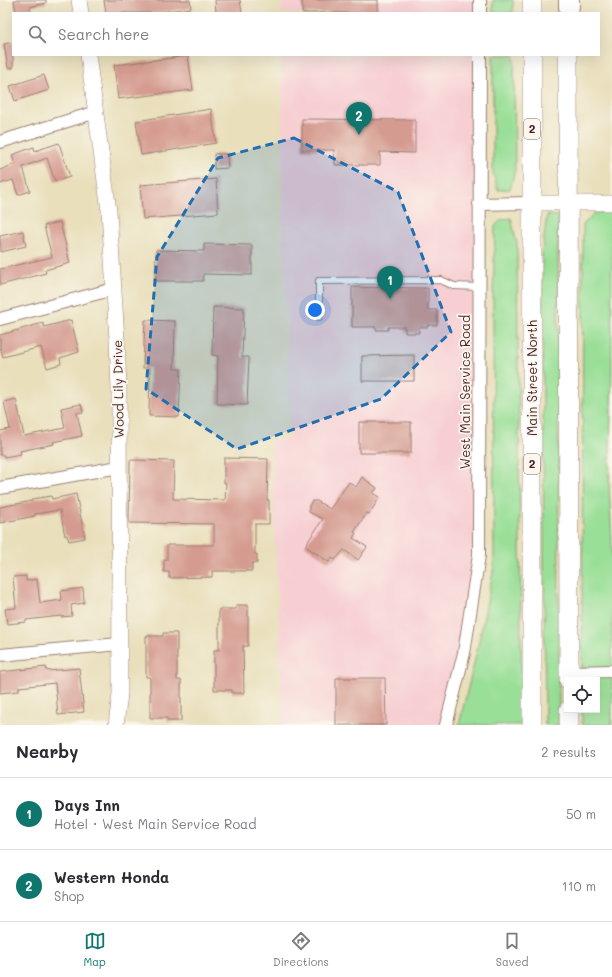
<!DOCTYPE html>
<meta charset="utf-8">
<style>
:root{--surface:#fff;--page:#f2f2f3;--text:#2b2b33;--muted:#7c7c81;--line:#e1e1e2;--accent:#0f766e}
body{margin:0;font-family:Mali,sans-serif;background:var(--page);color:var(--text)}
.controls{position:absolute;right:12px;bottom:12px;display:grid;overflow:hidden;border-radius:0px;box-shadow:0 4px 16px #0002}
.controls button{width:36px;height:36px;display:grid;place-items:center;padding:0;border:0;border-bottom:1px solid var(--line);background:var(--surface);color:var(--text);font:20px sans-serif}
.you{position:absolute;left:315px;top:310px;width:14px;height:14px;margin:-10px;border:3px solid #fff;border-radius:50%;background:#1a73e8;box-shadow:0 0 0 6px #1a73e833}
.badge{display:grid;place-items:center;width:26px;height:26px;border-radius:50%;background:var(--accent);color:#fff;font-size:13px;font-weight:700}
.pin{position:absolute;translate:-50% -33px;filter:drop-shadow(0 1px 2px #0008)}
.pin::after{content:'';position:absolute;top:21px;width:14px;height:12px;background:inherit;clip-path:polygon(0 0,100% 0,50% 100%)}
.list{margin:0;padding:0;list-style:none}
h2{display:flex;justify-content:space-between;align-items:center;height:52px;margin:0;padding:0 16px;font-size:17px}
h2 small{font-size:13px;font-weight:400;color:var(--muted)}
.list li{display:grid;grid-template-columns:26px 1fr auto;gap:12px;align-items:center;box-sizing:border-box;height:72px;padding:0 16px;border-top:1px solid var(--line)}
.list b{display:block;font-size:15px;white-space:nowrap}
.list p{margin:0;font-size:13px;white-space:nowrap;color:var(--muted)}
.list em{font-size:13px;font-style:normal;color:var(--muted)}
.icon{flex:none;width:22px;height:22px;fill:none;stroke:currentColor;stroke-width:2;stroke-linecap:round;stroke-linejoin:round}
.map{position:relative;flex:none;width:612px;height:725px;overflow:hidden}
.search{position:absolute;background:var(--surface);box-shadow:0 4px 16px #0002;left:12px;right:12px;top:12px;height:44px;display:flex;align-items:center;gap:10px;box-sizing:border-box;padding:0 14px;border-radius:0px;color:var(--muted);font-size:15px}
.sheet{height:196px;background:var(--surface)}
nav{display:flex;justify-content:space-around;align-items:center;box-sizing:border-box;height:56px;border-top:1px solid var(--line);background:var(--surface);font-size:11px;color:var(--muted)}
nav a{display:grid;justify-items:center;gap:2px}
nav .on{color:var(--accent)}
.map>svg:first-child{display:block}
.built{fill:#f7cfd3}
.green{fill:#9adf97;stroke:#727f61}
.building{fill:#d59b90}
.lines{fill:none;stroke-linecap:round;stroke-linejoin:round}
.service-casing{stroke:#9a7f73;stroke-width:8}
.minor-casing{stroke:#9a7f73;stroke-width:14}
.tertiary-casing{stroke:#9a7f73;stroke-width:16}
.primary-casing{stroke:#9a7f73;stroke-width:20}
.trunk-casing{stroke:#9a7f73;stroke-width:22}
.service{stroke:#fff;stroke-width:6}
.minor{stroke:#fff;stroke-width:12}
.tertiary{stroke:#fff;stroke-width:15}
.primary{stroke:#fff;stroke-width:19}
.trunk{stroke:#fff;stroke-width:20}
.marked{fill:#1f6fb2;fill-opacity:0.2;stroke:#1f6fb2;stroke-width:3;stroke-dasharray:8 5;stroke-linejoin:round}
.labels{text-anchor:middle;stroke-width:3.5;stroke-linejoin:round;paint-order:stroke}
.shield{fill:#fbf7ec;stroke:#7f6065;stroke-width:1}
.shield-label{font-size:12px;font-weight:bold;fill:#4a1f2b}
.street-label{font-size:13px;fill:#4a1f2b;stroke:#fbf7ec}
</style>
<div class="map">
<svg width="612" height="725" viewBox="0 0 612 725">
<rect width="100%" height="100%" fill="#fbf7ec"/>
<filter id="ink" filterUnits="userSpaceOnUse"><feTurbulence type="fractalNoise" baseFrequency=".025" numOctaves="2"/><feDisplacementMap in="SourceGraphic" scale="8" xChannelSelector="R" yChannelSelector="G"/><feConvolveMatrix kernelMatrix="1 2 1 2 8 2 1 2 1" color-interpolation-filters="sRGB"/></filter>
<filter id="wash" filterUnits="userSpaceOnUse"><feTurbulence type="fractalNoise" baseFrequency=".012" numOctaves="4" result="noise"/><feDisplacementMap in="SourceGraphic" scale="16" xChannelSelector="R" yChannelSelector="G"/><feGaussianBlur stdDeviation="0.9" result="paint"/><feColorMatrix in="noise" values="0 0 0 0 0 0 0 0 0 0 0 0 0 0 0 0 0 1.4 0 .05"/><feComposite in="paint" operator="in"/></filter>
<g filter="url(#wash)">
<rect width="100%" height="100%" fill="#e9dfbb"/>
<path class="built" d="M282,0H480V13H282Z
M282,55H480L479,555L446,725H283L271,441L291,438L283,226Z"/>
<path class="green" d="M493,0H513V13H493Z
M493,55H514L515,170L510,189L498,190L493,173Z
M595,212H612V373L609,486L612,538V725H582V710H597V680H582L583,225Z
M547,215L558,216L559,725H545L542,254Z
M511,218L517,244L522,725H459L477,651L494,567L493,300L495,226L501,220Z"/>
<g id="blocks">
<path class="building" d="M14,0H46V3L30,7V13H16Z
M104,0H190L191,8L153,13H106Z
M215,0H240L242,13H216Z
M302,0H378V13H302Z
M13,42V68H8L4,44Z
M188,56L193,90L118,99L114,65Z
M44,75L49,90L15,101L10,86Z
M211,109L216,143L141,155L136,121Z
M302,119L415,120V153L380,152V165H335L334,150H302Z
M59,143L70,177L55,181L47,158L23,167L30,191L18,195L13,180L0,184V170L15,164L12,155L34,147L35,151Z
M214,154H227L228,168L214,169Z
M216,179L218,213L143,219L140,185Z
M60,222L70,263L45,270L46,273L0,285V269L52,257L44,226Z
M23,231L26,246L1,252L0,236Z
M204,244L252,245V275L203,274V281H155L156,250L204,251Z
M352,287L428,288V310H437V325H428V327H419V333H405V327H388V330H376V327H352Z
M213,307L244,308L242,357H249L247,405L217,404L218,356L212,355Z
M71,320L79,352L60,358L61,364L47,368L41,347L3,357L0,347V335L43,323L44,327Z
M145,320L175,321L174,369H181L179,417L149,416L150,368H143Z
M414,355V381H362V356Z
M16,399L24,436L65,428L61,408L81,404L83,412L77,413L82,436L53,442L54,444L20,451L21,454L4,457V455H0V431L10,429L4,402Z
M359,422H411V453H359Z
M224,458L268,459L267,500H269V524H255V554H257V563H252V571H212V577L169,578V572H164V560H167V545H214V524L129,523L130,460L174,461L173,499L225,500L226,483H224Z
M362,477L377,488L373,493L380,497L369,514L367,513L354,532L356,533L353,538L367,547L358,560L344,550L335,560L332,558L329,562L305,546L323,519L309,512V506L312,501H317L330,509L349,482L356,487Z
M76,494L85,538L69,541L67,535L65,536L60,510L35,514V516L0,523V507L32,501V499L51,496L52,499Z
M26,576V581L37,579L40,603L62,600L61,591L83,588L84,603L71,605L72,616L61,617V616L26,620V622L7,624L5,609L16,608L13,577Z
M236,605H248V646H243L244,693H232V690H214V650H219V609H236Z
M163,633H177V680H181V721H167V718H150V677H146V636H163Z
M46,667L47,671L79,668L84,712L58,715L55,683L19,687V691L0,693V672Z
M336,678H385L386,725H336Z"/>
</g>
</g>
<g filter="url(#ink)">
<use href="#blocks" fill-opacity="0" stroke="#9a7f73" stroke-width="1"/>
<g class="lines">
<defs>
<path id="service" d="M319,317V281L441,280L454,286L479,287"/>
<path id="minor" d="M480,13V0
M0,142L96,112
M479,204L532,203
M0,319L114,289
M0,488L119,467
M0,655L119,644
M569,672L612,671
M446,725L464,653L479,555L480,55"/>
<path id="tertiary" d="M79,0L81,13
M88,55L109,211L117,340L119,389L120,694L116,725
M532,203H612"/>
<path id="primary" d="M532,0V13
M568,55L569,680
M569,710V725
M532,725V55"/>
<path id="trunk" d="M569,7V0"/>
</defs>
<use href="#service" class="service-casing"/>
<use href="#minor" class="minor-casing"/>
<use href="#tertiary" class="tertiary-casing"/>
<use href="#primary" class="primary-casing"/>
<use href="#trunk" class="trunk-casing"/>
<use href="#service" class="service"/>
<use href="#minor" class="minor"/>
<use href="#tertiary" class="tertiary"/>
<use href="#primary" class="primary"/>
<use href="#trunk" class="trunk"/>
</g>
</g>
<path class="marked" d="M294,138L398,192L451,332L381,399L237,449L146,389L157,257L218,158Z"/>
<g class="labels">
<g class="shield">
<rect x="524" y="119" width="16" height="20" rx="3"/>
<rect x="524" y="454" width="16" height="20" rx="3"/>
</g>
<g class="shield-label">
<text x="532" y="133">2</text>
<text x="532" y="468">2</text>
</g>
<g class="street-label">
<text transform="translate(532 378) rotate(-90)" y="5">Main Street North</text>
<text transform="translate(118 389) rotate(-91)" y="5">Wood Lily Drive</text>
<text transform="translate(465 392) rotate(-90)" y="5">West Main Service Road</text>
</g>
</g>
</svg>
<div class="controls">
<button><svg class="icon" aria-label="locate" viewBox="0 0 24 24"><circle cx="12" cy="12" r="6"/><path d="M12 2v4M12 18v4M2 12h4M18 12h4"/></svg></button>
</div>
<div class="you"></div>
<div class="pin badge" style="left:390px;top:299px">1</div>
<div class="pin badge" style="left:359px;top:135px">2</div>
<div class="search"><svg class="icon" aria-label="search" viewBox="0 0 24 24"><circle cx="10" cy="10" r="6"/><path d="M15 15l6 6"/></svg>Search here</div>
</div>
<section class="sheet">
<h2>Nearby<small>2 results</small></h2>
<ul class="list">
<li><span class="badge">1</span><div><b>Days Inn</b><p>Hotel · West Main Service Road</p></div><em>50 m</em></li>
<li><span class="badge">2</span><div><b>Western Honda</b><p>Shop</p></div><em>110 m</em></li>
</ul>
</section>
<nav>
<a class="on"><svg class="icon" aria-label="map" viewBox="0 0 24 24"><path d="M3 6l6-2 6 2 6-2v14l-6 2-6-2-6 2zM9 4v14M15 6v14"/></svg>Map</a>
<a><svg class="icon" aria-label="directions" viewBox="0 0 24 24"><path d="M12 3l9 9-9 9-9-9zM9 14v-3h6M13 9l2 2-2 2"/></svg>Directions</a>
<a><svg class="icon" aria-label="saved" viewBox="0 0 24 24"><path d="M7 4h10v16l-5-4-5 4z"/></svg>Saved</a>
</nav>
